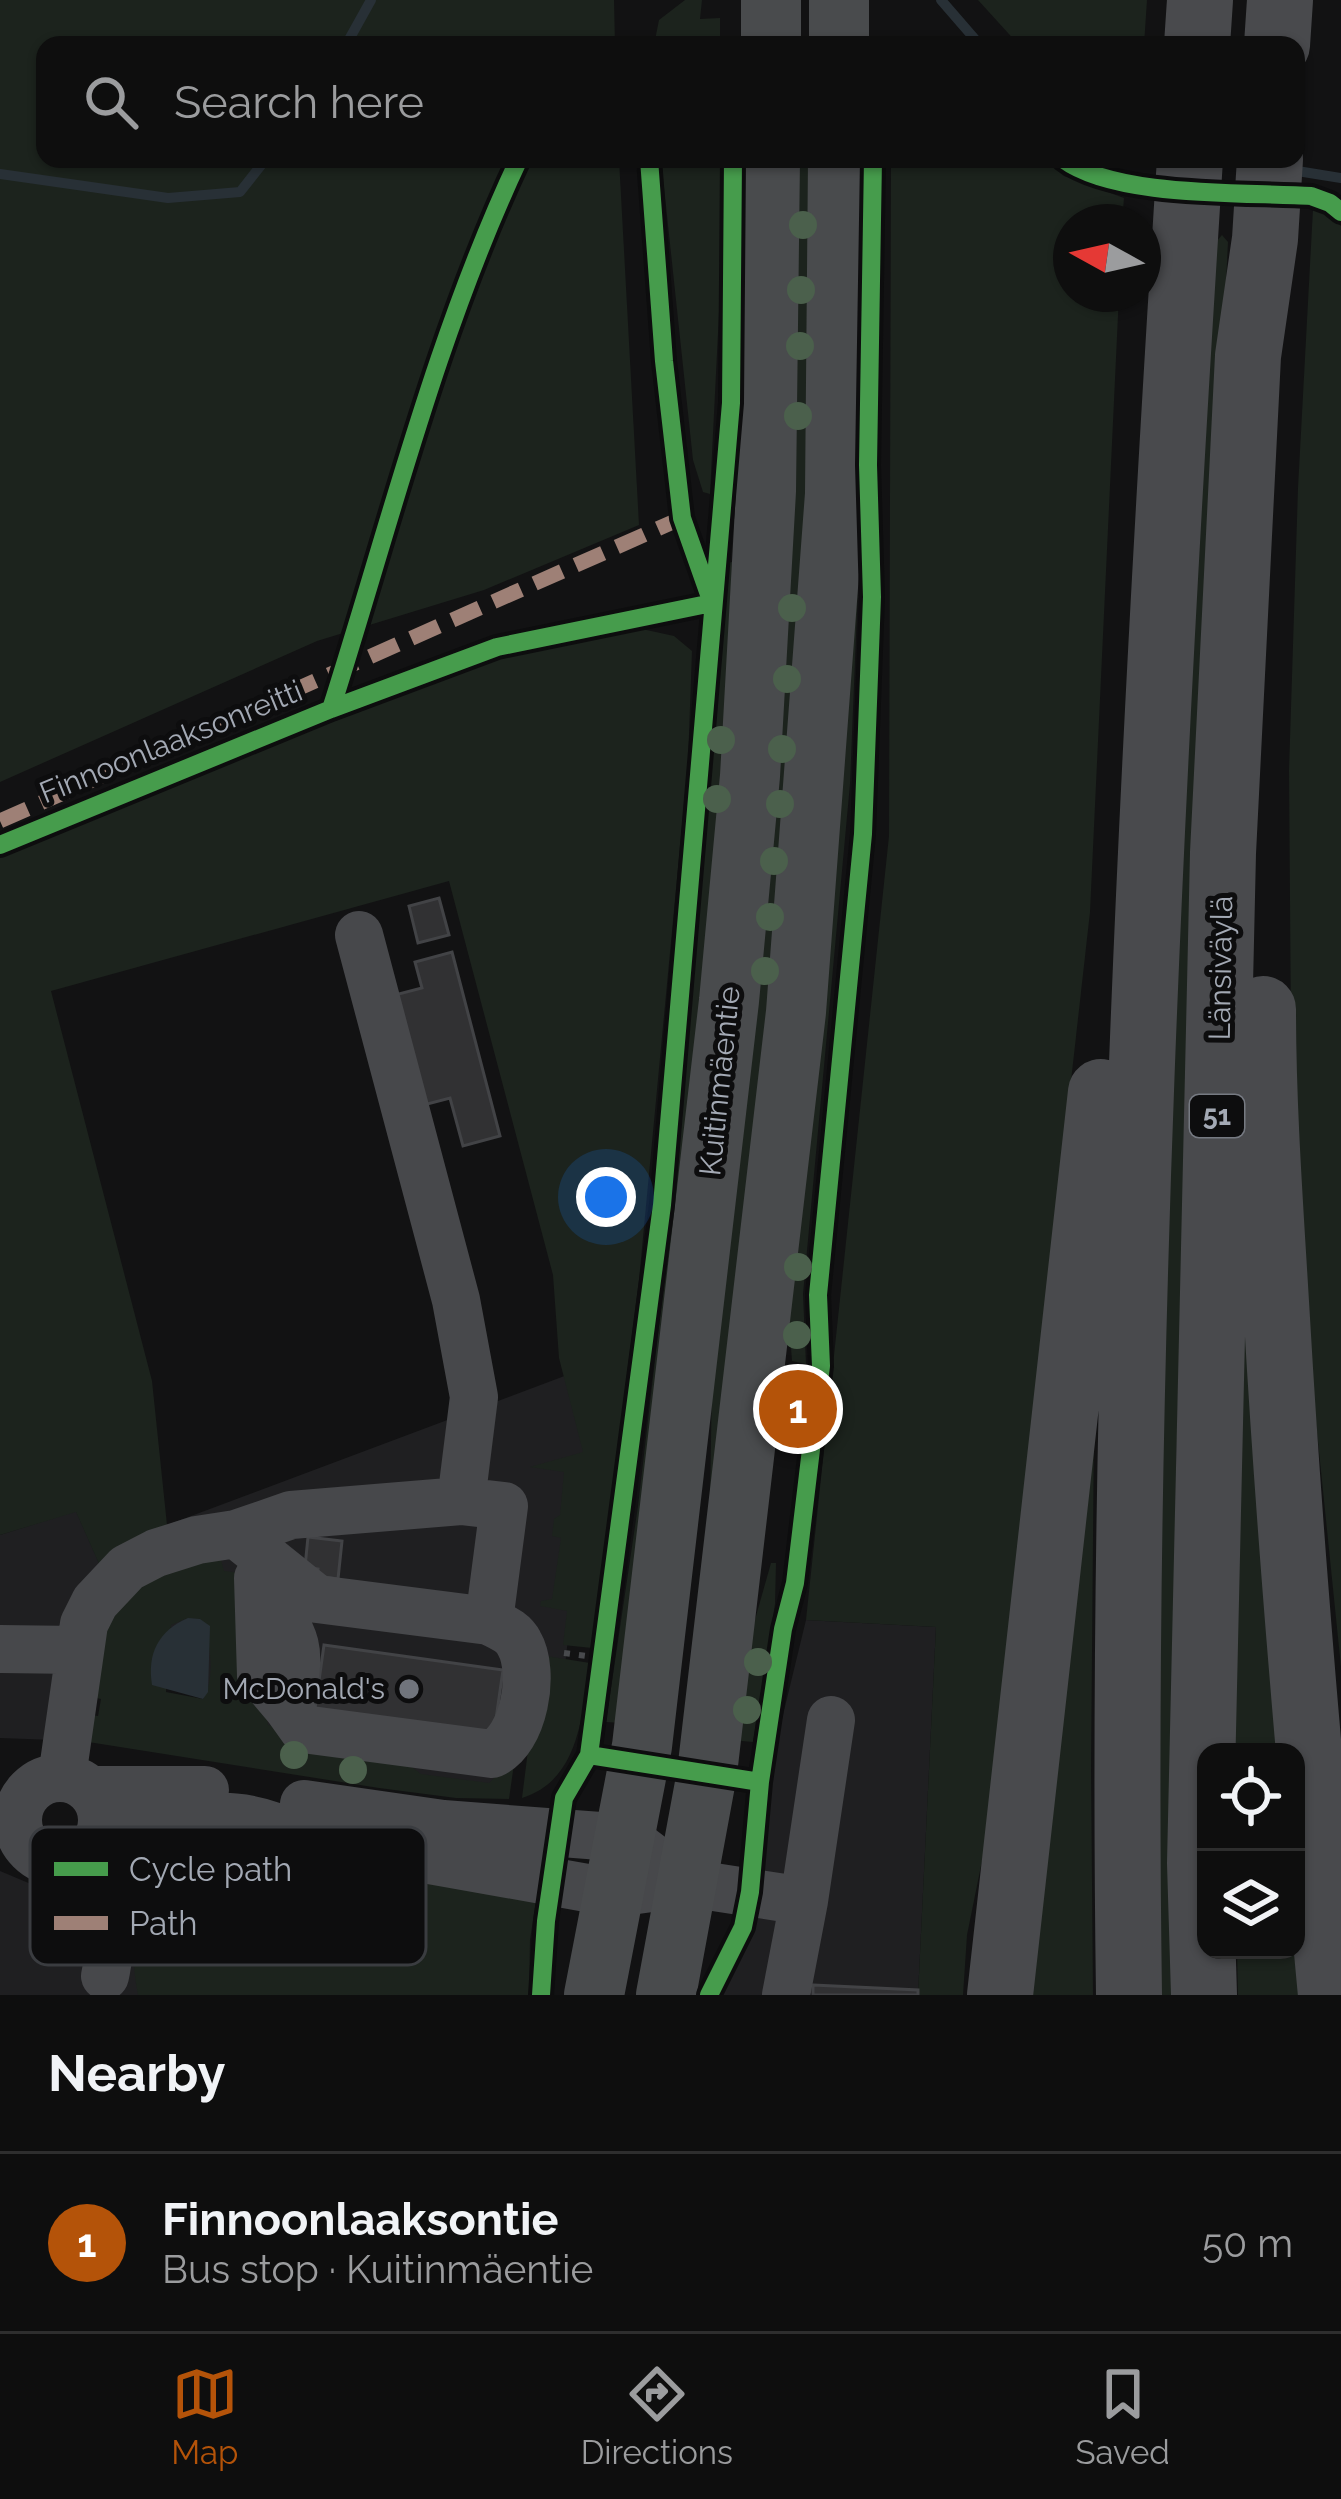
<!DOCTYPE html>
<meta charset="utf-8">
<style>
:root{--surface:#0e0e0e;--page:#171717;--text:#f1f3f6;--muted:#9b9c9e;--line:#2e2e2e;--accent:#b45309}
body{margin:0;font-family:Raleway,sans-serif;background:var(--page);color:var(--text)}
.controls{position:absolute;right:36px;bottom:36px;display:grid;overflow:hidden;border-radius:24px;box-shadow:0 3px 9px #0004}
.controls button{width:108px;height:108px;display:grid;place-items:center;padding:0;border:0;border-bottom:3px solid var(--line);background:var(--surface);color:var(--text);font:60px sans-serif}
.compass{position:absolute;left:1053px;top:204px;width:108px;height:108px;border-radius:50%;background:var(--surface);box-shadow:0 3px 9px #0004;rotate:278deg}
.you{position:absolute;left:606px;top:1197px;width:42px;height:42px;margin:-30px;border:9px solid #fff;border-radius:50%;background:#1a73e8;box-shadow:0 0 0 18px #1a73e833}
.badge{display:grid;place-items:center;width:78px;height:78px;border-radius:50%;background:var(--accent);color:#fff;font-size:39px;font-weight:700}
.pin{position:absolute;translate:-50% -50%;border:6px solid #fff;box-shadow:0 3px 12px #0006}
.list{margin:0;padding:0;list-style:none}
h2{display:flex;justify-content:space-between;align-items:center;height:156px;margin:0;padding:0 48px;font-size:51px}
h2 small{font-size:39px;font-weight:400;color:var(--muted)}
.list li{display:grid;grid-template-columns:78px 1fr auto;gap:36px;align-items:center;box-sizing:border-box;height:180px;padding:0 48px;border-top:3px solid var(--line)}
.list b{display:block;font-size:45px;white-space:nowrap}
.list p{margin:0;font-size:39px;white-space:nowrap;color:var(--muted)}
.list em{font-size:39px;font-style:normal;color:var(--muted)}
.icon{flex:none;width:66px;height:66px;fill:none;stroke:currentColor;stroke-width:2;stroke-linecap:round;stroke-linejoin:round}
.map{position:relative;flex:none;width:1341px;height:1995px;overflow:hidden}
.search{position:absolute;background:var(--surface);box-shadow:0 3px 9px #0004;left:36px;right:36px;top:36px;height:132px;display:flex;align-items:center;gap:30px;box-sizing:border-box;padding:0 42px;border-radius:24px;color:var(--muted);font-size:45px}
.sheet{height:336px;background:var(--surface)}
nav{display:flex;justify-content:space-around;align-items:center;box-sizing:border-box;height:168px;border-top:3px solid var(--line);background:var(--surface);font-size:33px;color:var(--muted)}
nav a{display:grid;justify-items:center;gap:6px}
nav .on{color:var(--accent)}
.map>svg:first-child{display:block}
.built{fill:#1f1f21}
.green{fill:#1c231d;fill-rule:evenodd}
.water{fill:#283036}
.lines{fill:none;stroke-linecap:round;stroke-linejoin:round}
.stream{stroke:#283036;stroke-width:10}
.building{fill:#313133;stroke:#424346;stroke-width:3}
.path{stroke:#484a4d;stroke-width:6;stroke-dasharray:6 9;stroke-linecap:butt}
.minor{stroke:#47484b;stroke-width:48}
.major{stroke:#494b4d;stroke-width:60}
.highway{stroke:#494a4d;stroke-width:66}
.quiet{stroke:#9e8076;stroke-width:15;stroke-dasharray:30 15;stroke-linecap:butt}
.cycleway-casing{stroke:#0d0d0e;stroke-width:26}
.cycleway{stroke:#469c4c;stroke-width:18}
.tree{fill:#4b604c}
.poi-dot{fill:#70747c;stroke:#0d0d0e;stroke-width:4.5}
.labels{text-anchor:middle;stroke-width:10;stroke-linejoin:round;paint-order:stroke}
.shield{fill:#0d0d0e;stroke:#767a82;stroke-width:3}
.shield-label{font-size:27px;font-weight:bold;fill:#a3a9b4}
.street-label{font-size:30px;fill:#a3a9b4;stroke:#0d0d0e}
.poi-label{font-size:30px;fill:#a3a9b4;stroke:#0d0d0e;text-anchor:end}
.key{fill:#0d0d0e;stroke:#3a3c40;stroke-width:3}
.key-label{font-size:33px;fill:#a3a9b4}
</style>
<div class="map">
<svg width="1341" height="1995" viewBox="0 0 1341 1995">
<rect width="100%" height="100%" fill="#121213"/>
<path class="built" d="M599,1363L560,1710L538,1744L488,1789L241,1758L139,1582L82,1741L0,1738V1535L76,1511L100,1565L167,1525Z
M806,1620L936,1627L918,1995H715Z
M256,1861L316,1864L362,1995H0V1871L38,1887L69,1945L131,1943L147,1902L179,1875Z"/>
<path class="green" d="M0,0H614L615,45H45V159H619L639,525L484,590L317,641L0,782Z
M685,0H702L700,19L720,18V45H654L659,20Z
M978,0H1147L1144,45H1019Z
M661,159H720V293L710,494L703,492L693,460Z
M792,159H815L809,442L789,820L710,1505L712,1375Z
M891,159H1043L1064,176L1124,198L1122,222H1071V294H1119L1090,912L985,1846L967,1935L963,1995H918L936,1627L806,1620L889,836Z
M1313,209L1327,214L1341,226V1667L1295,1216L1291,1030L1289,771L1298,488Z
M1222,235L1228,242L1189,1040L1176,1470L1175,1995H1154L1167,1092L1215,243Z
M732,562L728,747L623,1723L606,1722L638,1506L679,1154L721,631L727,563Z
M859,562L850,784L803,1294L806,1364L792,1361L788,1308Z
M642,629L674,636L692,651L688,762L639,1280L592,1648L563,1645L567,1611L540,1606L541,1601L552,1599L561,1538L552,1536L554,1519L560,1515L564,1472L530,1467L583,1452L559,1358L553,1275L449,881L51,991L152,1381L167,1525L100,1566L76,1512L0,1535V856L222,764L503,657Z
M1240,1236L1289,1752H1234Z
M1094,1423L1091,1768L1093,1995H1020Z
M220,1557L224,1571L242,1573L268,1725L399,1757L421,1774L489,1783L515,1757L509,1799L456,1798L379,1788L82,1741L86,1714L98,1716L101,1699L88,1696L104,1622L139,1582ZM188,1618L200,1619C211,1642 216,1676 203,1699L166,1692L171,1625Z
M771,1563H776L775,1604L753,1742L731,1740L743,1662Z
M540,1655L590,1663C582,1714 580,1780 522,1798Z
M256,1861L316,1864L536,1901L530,1940L529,1995H138C119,1897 163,1865 256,1861Z
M1237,1950H1296L1312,1995H1238Z"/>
<path class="water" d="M188,1618L200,1619L210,1626L208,1692L203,1699L152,1685C147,1654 158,1631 188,1618Z"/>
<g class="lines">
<path class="stream" d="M941,0L980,45
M346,45L371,0
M1291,170L1341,178
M0,174L168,198L240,192L266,159"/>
</g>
<path class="building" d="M439,898L449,935L418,943L409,906Z
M452,952L500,1136L463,1146L450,1098L416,1107L387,997L422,988L415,962Z
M308,1537L342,1541L338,1579L317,1576L318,1569L305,1567Z
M324,1645L503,1670L494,1733L315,1709Z
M813,1985L918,1990V1995H813Z"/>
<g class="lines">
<path class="path" d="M564,1653L602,1658"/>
<path class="minor" d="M359,935L456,1300L474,1397L461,1501
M258,1578L261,1676L288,1708
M260,1593C300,1636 303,1649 288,1708L303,1729L492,1754C524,1740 536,1672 519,1643C513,1631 500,1627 489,1621
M0,1649L78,1650
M62,1777L84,1624L95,1602L127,1568L156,1553L197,1540L236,1534L291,1515L461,1501L504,1506L489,1621L317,1599L236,1534
M18 1820a42 42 0 1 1 84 0a42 42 0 1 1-84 0Z
M90,1790H205
M304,1804L443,1824L627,1838L652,1857
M96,1842C162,1821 231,1800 295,1836L615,1893L688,1883L804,1901L786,1995
M804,1901L831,1720
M105,1976C110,1954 110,1930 116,1909C130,1863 171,1845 214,1842"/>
<path class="major" d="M839,0V45
M771,45V0
M594,1995L642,1746L729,1001L750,776L766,491L770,159
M666,1995L707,1773L796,1012L835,494L838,159"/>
<path class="highway" d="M1197,45L1200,0
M1277,45L1280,0
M1263,1009C1263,1112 1271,1216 1277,1319C1290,1545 1310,1770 1331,1995
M1000,1995L1101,1092
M1129,1995C1120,1383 1151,770 1190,159
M1204,1995L1200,1863L1223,853L1248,356L1265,239L1270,159"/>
<path class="quiet" d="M0,821L682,518"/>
<defs>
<path id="cycleway" d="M1063,159C1115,198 1245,192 1311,196L1330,203L1341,212
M331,709C390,524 436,335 519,159
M0,845L331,709L497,647L712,603L682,518L664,361L649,159
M589,1755L760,1782
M541,1995L546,1921L564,1798L589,1755L662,1205L731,403L733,159
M709,1995L743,1927L750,1892L760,1782L783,1629L795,1583L821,1366L818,1295L863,834L872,597L868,465L873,159"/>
</defs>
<use href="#cycleway" class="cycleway-casing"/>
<use href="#cycleway" class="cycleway"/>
</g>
<g class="tree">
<circle cx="803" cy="225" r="14"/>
<circle cx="801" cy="290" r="14"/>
<circle cx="800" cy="346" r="14"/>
<circle cx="798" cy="416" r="14"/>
<circle cx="792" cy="608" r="14"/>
<circle cx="787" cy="679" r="14"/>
<circle cx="721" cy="740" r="14"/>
<circle cx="782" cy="749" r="14"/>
<circle cx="717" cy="799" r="14"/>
<circle cx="780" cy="804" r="14"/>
<circle cx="774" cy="861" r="14"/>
<circle cx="770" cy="917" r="14"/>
<circle cx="765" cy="971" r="14"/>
<circle cx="798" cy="1267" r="14"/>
<circle cx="797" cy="1335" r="14"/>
<circle cx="758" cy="1662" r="14"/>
<circle cx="747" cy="1710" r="14"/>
<circle cx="294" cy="1755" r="14"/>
<circle cx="353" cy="1770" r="14"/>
</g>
<circle class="poi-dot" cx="409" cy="1689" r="12"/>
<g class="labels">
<rect class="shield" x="1190" y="1095" width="54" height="42" rx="9"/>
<g class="shield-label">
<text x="1217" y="1125">51</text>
</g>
<g class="street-label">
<text transform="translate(171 742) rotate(-22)" y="10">Finnoonlaaksonreitti</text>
<text transform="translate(1221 968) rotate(-89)" y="10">Länsiväylä</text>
<text transform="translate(720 1081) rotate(-84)" y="10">Kuitinmäentie</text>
</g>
<g class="poi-label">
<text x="385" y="1699">McDonald's</text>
</g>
</g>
<rect x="30" y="1827" width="396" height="138" rx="18" class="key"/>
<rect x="54" y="1862" width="54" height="14" fill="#469c4c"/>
<rect x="54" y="1916" width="54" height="14" fill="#9e8076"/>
<g class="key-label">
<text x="129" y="1881">Cycle path</text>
<text x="129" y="1935">Path</text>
</g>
</svg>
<div class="controls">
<button><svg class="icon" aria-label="locate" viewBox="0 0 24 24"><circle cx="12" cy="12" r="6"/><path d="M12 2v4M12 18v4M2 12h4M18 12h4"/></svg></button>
<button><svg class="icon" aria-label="layers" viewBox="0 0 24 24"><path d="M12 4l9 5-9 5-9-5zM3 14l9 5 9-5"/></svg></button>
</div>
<svg class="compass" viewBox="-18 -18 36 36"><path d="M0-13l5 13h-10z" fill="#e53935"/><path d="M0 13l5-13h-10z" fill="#9b9c9e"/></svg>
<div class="you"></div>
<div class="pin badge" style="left:798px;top:1409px">1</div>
<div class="search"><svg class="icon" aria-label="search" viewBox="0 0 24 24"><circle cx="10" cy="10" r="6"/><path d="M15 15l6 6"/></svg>Search here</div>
</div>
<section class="sheet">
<h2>Nearby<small></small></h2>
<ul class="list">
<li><span class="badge">1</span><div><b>Finnoonlaaksontie</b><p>Bus stop · Kuitinmäentie</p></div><em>50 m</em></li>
</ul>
</section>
<nav>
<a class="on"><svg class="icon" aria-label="map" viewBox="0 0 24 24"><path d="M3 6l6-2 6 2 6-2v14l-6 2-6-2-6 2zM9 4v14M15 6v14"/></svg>Map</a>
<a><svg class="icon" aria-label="directions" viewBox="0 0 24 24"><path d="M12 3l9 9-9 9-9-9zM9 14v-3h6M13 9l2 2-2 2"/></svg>Directions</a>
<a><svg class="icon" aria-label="saved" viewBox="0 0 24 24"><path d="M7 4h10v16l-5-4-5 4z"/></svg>Saved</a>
</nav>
